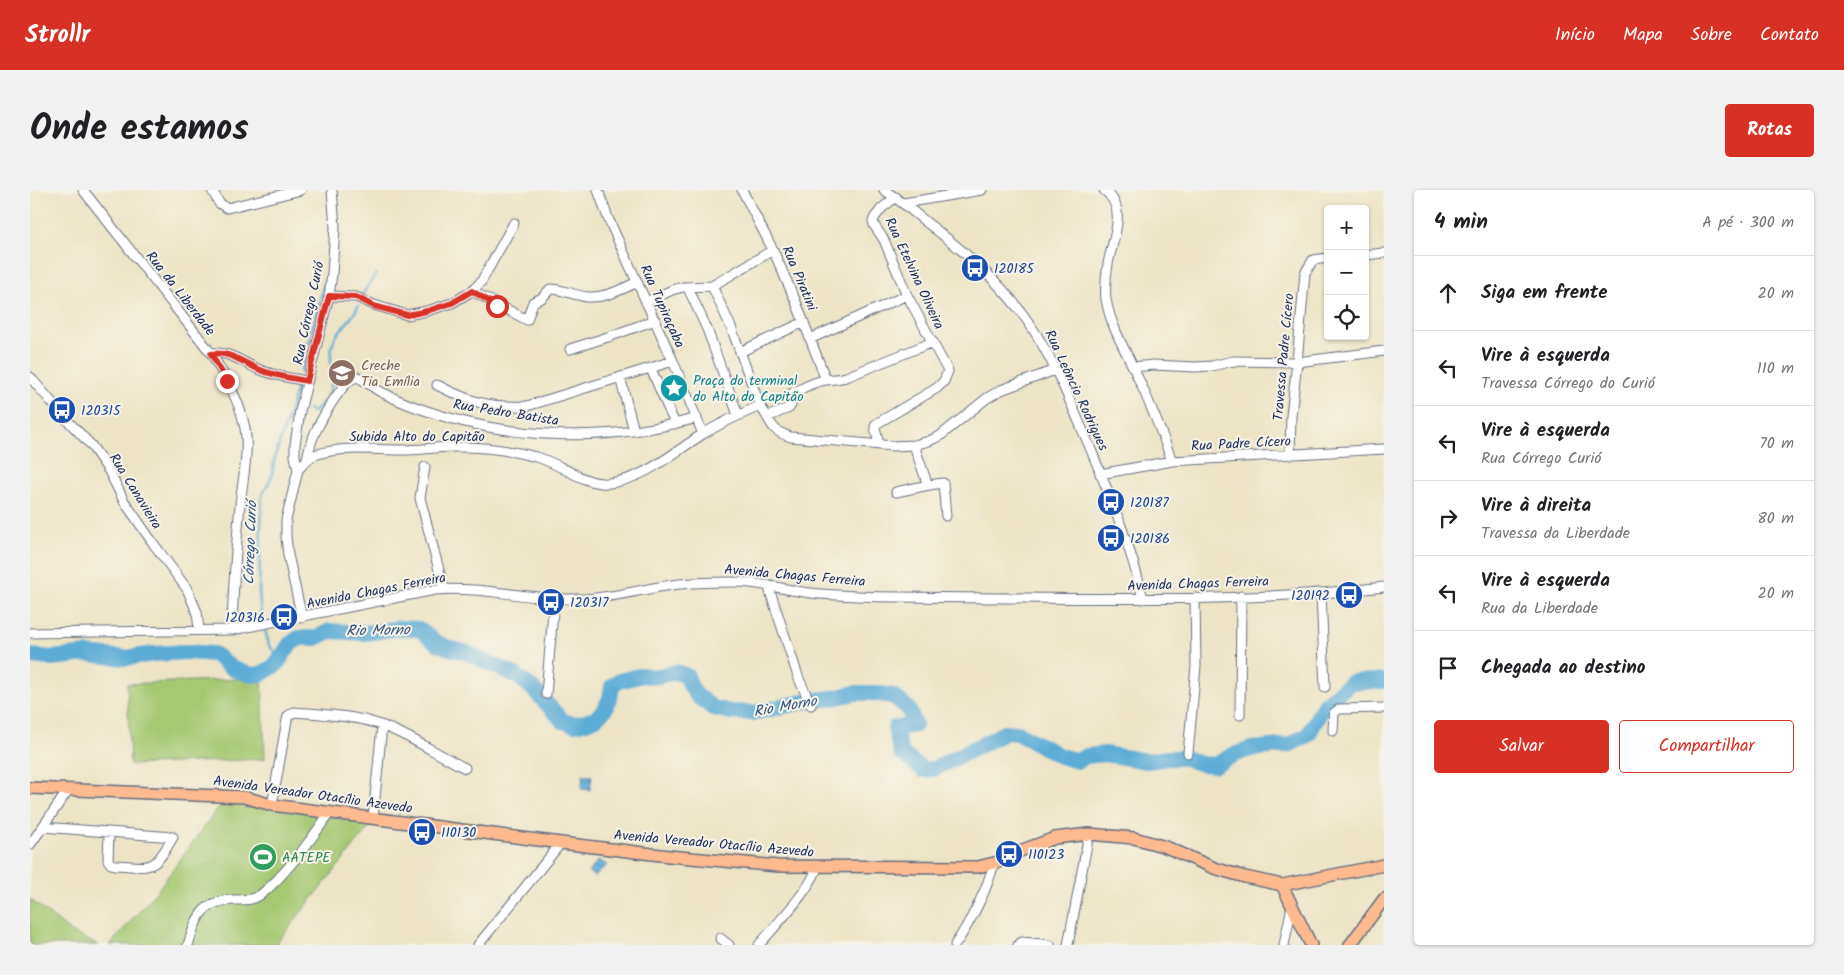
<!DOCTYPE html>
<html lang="pt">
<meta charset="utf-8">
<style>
:root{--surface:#fff;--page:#f2f2f2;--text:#202124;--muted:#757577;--line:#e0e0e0;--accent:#d93025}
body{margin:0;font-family:Kalam,sans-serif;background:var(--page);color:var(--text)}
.controls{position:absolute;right:15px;top:15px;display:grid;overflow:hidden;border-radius:5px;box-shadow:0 1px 4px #0004}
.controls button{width:45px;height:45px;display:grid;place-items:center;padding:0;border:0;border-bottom:1px solid var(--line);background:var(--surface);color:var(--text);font:25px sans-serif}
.stop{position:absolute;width:15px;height:15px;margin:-11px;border:4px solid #d93025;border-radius:50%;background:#fff}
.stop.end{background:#d93025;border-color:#fff;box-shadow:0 1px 5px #0008}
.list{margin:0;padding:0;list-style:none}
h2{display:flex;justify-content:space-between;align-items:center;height:65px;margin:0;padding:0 20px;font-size:21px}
h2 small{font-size:16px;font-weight:400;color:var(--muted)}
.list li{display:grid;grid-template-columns:32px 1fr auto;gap:15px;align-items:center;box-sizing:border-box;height:75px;padding:0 20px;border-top:1px solid var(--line)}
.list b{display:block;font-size:19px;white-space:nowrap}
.list p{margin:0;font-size:16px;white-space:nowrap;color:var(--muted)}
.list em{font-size:16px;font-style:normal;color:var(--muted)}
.actions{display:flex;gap:10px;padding:15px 20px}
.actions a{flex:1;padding:11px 0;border:1px solid var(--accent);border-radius:5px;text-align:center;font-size:18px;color:var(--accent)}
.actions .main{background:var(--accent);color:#fff}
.icon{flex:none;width:28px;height:28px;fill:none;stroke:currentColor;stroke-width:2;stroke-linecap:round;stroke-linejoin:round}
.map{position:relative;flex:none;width:1354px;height:755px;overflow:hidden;border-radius:5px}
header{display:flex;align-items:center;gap:30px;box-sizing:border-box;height:70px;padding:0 25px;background:var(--accent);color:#fff}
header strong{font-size:24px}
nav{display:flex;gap:28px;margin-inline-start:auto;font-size:18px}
.intro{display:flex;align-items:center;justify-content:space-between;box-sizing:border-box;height:120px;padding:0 30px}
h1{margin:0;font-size:35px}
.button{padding:12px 22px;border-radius:5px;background:var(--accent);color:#fff;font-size:18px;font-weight:700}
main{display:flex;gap:30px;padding:0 30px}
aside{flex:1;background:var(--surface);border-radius:5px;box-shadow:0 1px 4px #0004}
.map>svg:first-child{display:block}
.park{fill:#a5c871;stroke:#607c68}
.water{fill:url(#water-rules);stroke:#3b6e9a}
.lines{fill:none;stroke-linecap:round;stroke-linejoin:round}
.stream{stroke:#5bacd6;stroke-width:2.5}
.river{stroke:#5bacd6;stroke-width:16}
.minor-casing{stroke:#646e82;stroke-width:11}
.major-casing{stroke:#646e82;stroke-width:14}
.minor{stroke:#fff;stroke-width:9}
.major{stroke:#fcba8e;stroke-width:11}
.route{stroke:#d93025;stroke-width:6}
.labels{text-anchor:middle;stroke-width:4;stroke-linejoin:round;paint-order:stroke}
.transit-label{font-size:14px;fill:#164399;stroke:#f7f3e8;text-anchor:start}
.street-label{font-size:14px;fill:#1b2f5e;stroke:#f7f3e8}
.education-label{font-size:14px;fill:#785e54;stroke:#f7f3e8;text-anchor:start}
.culture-label{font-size:14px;fill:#0d838f;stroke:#f7f3e8;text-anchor:start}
.leisure-label{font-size:14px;fill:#27864d;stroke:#f7f3e8;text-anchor:start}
.water-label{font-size:15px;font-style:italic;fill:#2e5482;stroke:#f7f3e8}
</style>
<header>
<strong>Strollr</strong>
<nav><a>Início</a><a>Mapa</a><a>Sobre</a><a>Contato</a></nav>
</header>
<div class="intro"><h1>Onde estamos</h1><a class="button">Rotas</a></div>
<main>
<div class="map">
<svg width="1354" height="755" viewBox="0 0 1354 755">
<defs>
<pattern id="water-rules" width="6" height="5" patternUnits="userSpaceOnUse" patternTransform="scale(1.25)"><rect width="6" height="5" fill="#5bacd6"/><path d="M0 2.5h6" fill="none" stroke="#4a8cb1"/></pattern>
</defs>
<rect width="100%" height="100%" fill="#f7f3e8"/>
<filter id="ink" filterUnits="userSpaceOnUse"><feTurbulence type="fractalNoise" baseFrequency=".02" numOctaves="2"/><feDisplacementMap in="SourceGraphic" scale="10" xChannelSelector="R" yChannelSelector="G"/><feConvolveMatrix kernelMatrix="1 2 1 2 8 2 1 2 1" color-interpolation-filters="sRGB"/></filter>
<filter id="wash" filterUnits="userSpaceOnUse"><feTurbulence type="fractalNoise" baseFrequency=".0096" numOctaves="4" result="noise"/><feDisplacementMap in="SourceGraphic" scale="20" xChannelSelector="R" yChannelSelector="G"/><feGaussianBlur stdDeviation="1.12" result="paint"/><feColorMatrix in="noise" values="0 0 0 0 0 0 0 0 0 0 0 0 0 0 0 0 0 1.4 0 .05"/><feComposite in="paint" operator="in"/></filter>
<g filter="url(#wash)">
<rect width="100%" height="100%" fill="#ede4c6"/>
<path class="park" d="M232,488L235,569L100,575L97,494Z
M200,610L342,634L245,755H80L127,701L193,611Z
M0,709L41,742L68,755H0Z"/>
<path class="water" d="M553,585L562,586L560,600L551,599Z
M569,670L577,675L565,687L558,682Z"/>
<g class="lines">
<path class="stream" d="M332,105L346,84
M278,153L293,97L298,84
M271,182L276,164
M278,219L284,222C288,217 293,213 297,207C307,192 296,168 304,150C310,137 323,130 328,116
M231,427L229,400L232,306L242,286L245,266L259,225L267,196
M235,440L239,455L250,469"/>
<path class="river" d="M0,466L22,468L57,464L96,468L124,464L157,462L184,464L203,479L221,485L231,484L246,475L260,454L269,448H286L300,441L335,443L370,438L389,439L407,453L419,458L435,462L487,486L501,497L533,531L544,534L556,532L566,528L575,519L580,508L582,496L589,491L613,485L623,487L646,482L657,486L661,497L668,507L683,518L701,522L724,523L777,511L803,508L825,503H843L863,506L878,518L885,535L865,538L871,563L893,580L904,579L976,542L988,543L1030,566L1048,571L1056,566L1075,564L1117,571L1137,568H1155L1172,574L1185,575L1203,565L1221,559L1259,555L1278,545L1294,515L1322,492L1354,491"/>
</g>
</g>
<g filter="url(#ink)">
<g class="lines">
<defs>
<path id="minor" d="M53,0L181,163C196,189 214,217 216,247C218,270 212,293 210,315C206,357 203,398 202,440
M182,0L189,13L197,18L271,0
M568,0L578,28L643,171L673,244
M712,0L743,60L766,112L796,190
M854,0C869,9 882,21 896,32C934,61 972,93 999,133C1024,170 1041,214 1059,255C1080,306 1101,356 1113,409
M1074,0C1099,18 1082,50 1078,74C1076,85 1075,98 1076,109C1080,134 1093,156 1104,179C1118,209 1131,240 1142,271
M874,13L952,0
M1335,65L1354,63
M682,96L701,137L730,216
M658,98L677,139L708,225
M442,101L497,130L503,112L512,108L520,99C534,99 545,106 558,107C575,108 593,99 607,92
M299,106L326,107L344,115L377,125L397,121L422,113L442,101L451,92L484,33
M616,112L642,100L653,97L682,96L743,60
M780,149L877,105
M540,159L581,146L625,130
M710,162L774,132
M181,163C199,161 212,172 228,179C244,186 261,188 277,191
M1103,177L1123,175L1165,177L1182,176L1203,171L1267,172L1354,161
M621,179L645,234
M0,187L38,231L61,255L79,281L94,311L123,353L157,399L167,422L169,440
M590,187L604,241
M407,195C440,212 459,218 497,216L643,171
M737,227L759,218L761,215V204C771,199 784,191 796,190C803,189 809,189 816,187L903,152
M849,255L845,237L846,234L907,198L914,191L918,181L877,105L854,50L844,35L843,31L845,27L852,18L866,7
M884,255L897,293L899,295L913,293L916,326
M1260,265L1261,226L1267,172L1275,83L1283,70L1298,68
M277,269C278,263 280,256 282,250C288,235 311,191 327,187C335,190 341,196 349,201C363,208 376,214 391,219C478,250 578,253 667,228
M395,277L390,308L414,399
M268,280C274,273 279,266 288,264C314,256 344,260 371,260C390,260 408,257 427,257C453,257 481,260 506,267C531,273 554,296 580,293C615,289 644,262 673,244C691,233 711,224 730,216C743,232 738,240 761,247L863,256L884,255L899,251L910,246L957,208L971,200L1025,180
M1070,284L1142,271L1354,259
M866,302L899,295
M738,395L769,489L781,515
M1291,403L1295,497
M272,428L258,365L256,347V330L268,280L265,266V255L270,221L299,106L302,84L305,37L302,0
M0,443L202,440L405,400C453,396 500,410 548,409C580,409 611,399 642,395C662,392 684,392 704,392C733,392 761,402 790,404C858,409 927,407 995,408C1115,409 1235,411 1354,397
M516,504L524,410
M1210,525L1211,406
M1303,541L1304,523L1309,519L1354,518
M1158,563L1166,476L1165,408
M242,615L257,530L258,526L264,522C288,524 315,525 338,531C372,540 403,562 435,578
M343,628L352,536
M13,637L143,647C123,682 123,677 85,675L81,674L78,670L79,643
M0,655L39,599
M690,748L699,755
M158,755C167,727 172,710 205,710C217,710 225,710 234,702C257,683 283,647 300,622
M448,755L531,653
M729,755C744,737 782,698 787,677
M925,755C942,729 956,703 964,673
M988,755L992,752L1020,755
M1038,755L1059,644
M1254,755L1262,716"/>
<path id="major" d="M0,598L214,607L242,615L531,653L639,666L748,676L948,677L968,672L990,661L1025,648L1059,644L1104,648L1136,657L1184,678L1215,687L1252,695L1354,675
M1252,695L1281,755
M1320,755L1354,709"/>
</defs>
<use href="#minor" class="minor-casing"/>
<use href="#major" class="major-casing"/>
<use href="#minor" class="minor"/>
<use href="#major" class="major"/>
</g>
</g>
<g class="lines" filter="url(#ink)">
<path class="route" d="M197,191L181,164C200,161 212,172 228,179C244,186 261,188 277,191L299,106L326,107L344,116L377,125L397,121L422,113L442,101L467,116"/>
</g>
<defs>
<symbol id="bus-disc" viewBox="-11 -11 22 22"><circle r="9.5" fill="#1a4fb4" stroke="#f7f3e8"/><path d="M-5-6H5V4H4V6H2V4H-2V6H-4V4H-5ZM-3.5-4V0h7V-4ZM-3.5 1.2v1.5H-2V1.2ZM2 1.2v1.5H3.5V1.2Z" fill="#fff"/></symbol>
<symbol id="school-disc" viewBox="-11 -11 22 22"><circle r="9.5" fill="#8d6e63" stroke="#f7f3e8"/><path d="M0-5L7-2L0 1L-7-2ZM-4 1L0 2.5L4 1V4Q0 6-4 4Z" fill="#fff"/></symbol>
<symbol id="sight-disc" viewBox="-11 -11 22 22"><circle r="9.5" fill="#0f9aa8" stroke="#f7f3e8"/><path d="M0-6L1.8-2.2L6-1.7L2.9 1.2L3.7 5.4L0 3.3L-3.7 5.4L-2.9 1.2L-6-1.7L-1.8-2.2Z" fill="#fff"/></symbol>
<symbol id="stadium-disc" viewBox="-11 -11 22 22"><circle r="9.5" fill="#2e9e5b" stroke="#f7f3e8"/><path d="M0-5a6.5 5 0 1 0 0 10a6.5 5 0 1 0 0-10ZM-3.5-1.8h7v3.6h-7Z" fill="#fff"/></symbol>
</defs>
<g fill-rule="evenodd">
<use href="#bus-disc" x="929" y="62" width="32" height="32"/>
<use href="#school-disc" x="296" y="167" width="32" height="32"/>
<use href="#sight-disc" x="628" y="182" width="32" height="32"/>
<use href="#bus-disc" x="16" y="204" width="32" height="32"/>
<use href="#bus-disc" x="1065" y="296" width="32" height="32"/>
<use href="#bus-disc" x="1065" y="332" width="32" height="32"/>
<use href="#bus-disc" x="1303" y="389" width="32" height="32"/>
<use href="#bus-disc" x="505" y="396" width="32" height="32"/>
<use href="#bus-disc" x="238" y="411" width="32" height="32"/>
<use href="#bus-disc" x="376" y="626" width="32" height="32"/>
<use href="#bus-disc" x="963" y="648" width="32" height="32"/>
<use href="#stadium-disc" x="217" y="651" width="32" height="32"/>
</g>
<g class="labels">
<g class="transit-label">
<text x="964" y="83">120185</text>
<text x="51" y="225">120315</text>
<text x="1100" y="317">120187</text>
<text x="1100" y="353">120186</text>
<text x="1300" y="410" text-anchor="end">120192</text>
<text x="540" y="417">120317</text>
<text x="235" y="432" text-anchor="end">120316</text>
<text x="411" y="647">110130</text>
<text x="998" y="669">110123</text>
</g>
<g class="street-label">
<text transform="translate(885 83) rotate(65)" y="5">Rua Etelvina Oliveira</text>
<text transform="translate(770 88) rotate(67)" y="5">Rua Piratini</text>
<text transform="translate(151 103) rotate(52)" y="5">Rua da Liberdade</text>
<text transform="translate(633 116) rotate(66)" y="5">Rua Tupiraçaba</text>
<text transform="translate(278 123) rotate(-78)" y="5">Rua Córrego Curió</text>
<text transform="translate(1253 167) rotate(-85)" y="5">Travessa Padre Cícero</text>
<text transform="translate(1047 200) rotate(65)" y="5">Rua Leôncio Rodrigues</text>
<text transform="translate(476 222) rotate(9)" y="5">Rua Pedro Batista</text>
<text x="387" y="251">Subida Alto do Capitão</text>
<text transform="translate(1211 253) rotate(-3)" y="5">Rua Padre Cícero</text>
<text transform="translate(106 301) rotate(58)" y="5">Rua Canavieira</text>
<text transform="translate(765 385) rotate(5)" y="5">Avenida Chagas Ferreira</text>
<text transform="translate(1168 393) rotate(-2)" y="5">Avenida Chagas Ferreira</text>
<text transform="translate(346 400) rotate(-11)" y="5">Avenida Chagas Ferreira</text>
<text transform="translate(283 604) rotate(8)" y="5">Avenida Vereador Otacílio Azevedo</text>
<text transform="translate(684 653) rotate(5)" y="5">Avenida Vereador Otacílio Azevedo</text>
</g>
<g class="education-label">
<text x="331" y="180">Creche<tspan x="331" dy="16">Tia Emília</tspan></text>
</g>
<g class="culture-label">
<text x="663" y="195">Praça do terminal<tspan x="663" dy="16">do Alto do Capitão</tspan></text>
</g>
<g class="leisure-label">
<text x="252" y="672">AATEPE</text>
</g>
<g class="water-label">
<text transform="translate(220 353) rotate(-88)" y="5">Córrego Curió</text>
<text transform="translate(348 440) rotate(-1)" y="5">Rio Morno</text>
<text transform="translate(755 516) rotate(-10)" y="5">Rio Morno</text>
</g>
</g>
</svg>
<div class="controls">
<button>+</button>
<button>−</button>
<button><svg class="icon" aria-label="locate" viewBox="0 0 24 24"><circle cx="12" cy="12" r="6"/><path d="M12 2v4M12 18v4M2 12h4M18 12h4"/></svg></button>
</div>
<div class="stop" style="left:467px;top:116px"></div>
<div class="stop end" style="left:197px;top:191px"></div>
</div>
<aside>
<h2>4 min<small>A pé · 300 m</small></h2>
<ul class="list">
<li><svg class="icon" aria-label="ahead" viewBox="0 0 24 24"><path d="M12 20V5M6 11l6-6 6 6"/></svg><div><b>Siga em frente</b></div><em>20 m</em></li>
<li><svg class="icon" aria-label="left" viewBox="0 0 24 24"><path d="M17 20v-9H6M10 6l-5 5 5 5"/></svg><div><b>Vire à esquerda</b><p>Travessa Córrego do Curió</p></div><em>110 m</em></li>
<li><svg class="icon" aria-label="left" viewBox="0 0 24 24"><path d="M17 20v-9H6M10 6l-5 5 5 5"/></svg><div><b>Vire à esquerda</b><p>Rua Córrego Curió</p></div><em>70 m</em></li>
<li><svg class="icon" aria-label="right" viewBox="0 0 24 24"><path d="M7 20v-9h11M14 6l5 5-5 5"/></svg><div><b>Vire à direita</b><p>Travessa da Liberdade</p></div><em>80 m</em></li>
<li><svg class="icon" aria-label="left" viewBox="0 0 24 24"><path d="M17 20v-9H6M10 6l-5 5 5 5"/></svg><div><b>Vire à esquerda</b><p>Rua da Liberdade</p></div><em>20 m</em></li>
<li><svg class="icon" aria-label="arrive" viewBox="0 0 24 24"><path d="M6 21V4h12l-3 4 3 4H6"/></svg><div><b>Chegada ao destino</b></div></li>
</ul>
<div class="actions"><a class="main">Salvar</a><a>Compartilhar</a></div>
</aside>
</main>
